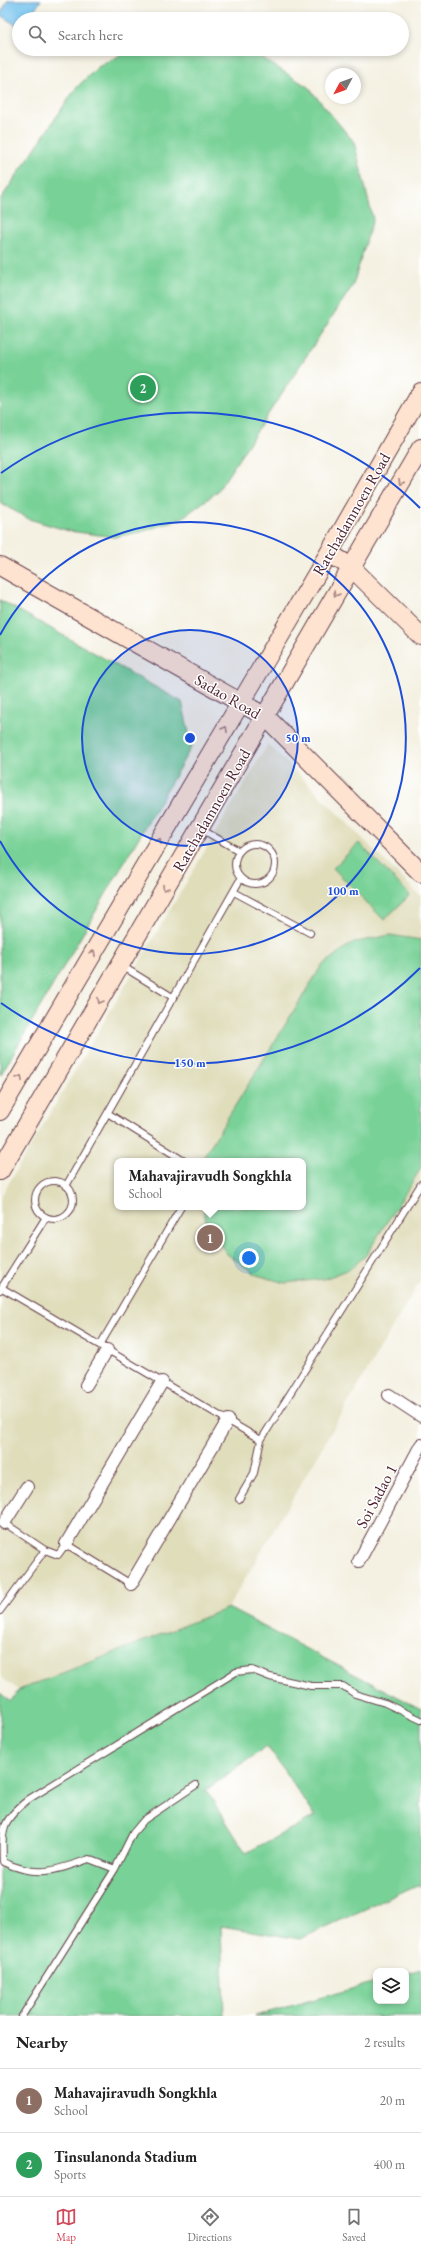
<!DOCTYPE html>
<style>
:root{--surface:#fff;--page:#f2f2f2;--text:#222;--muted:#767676;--line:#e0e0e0;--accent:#d1495b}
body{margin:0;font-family:"EB Garamond",serif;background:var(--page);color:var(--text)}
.controls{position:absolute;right:12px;bottom:12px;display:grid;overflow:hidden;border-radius:8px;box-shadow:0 2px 6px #0003}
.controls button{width:36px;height:36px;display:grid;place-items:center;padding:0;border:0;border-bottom:1px solid var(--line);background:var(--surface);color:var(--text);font:20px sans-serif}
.compass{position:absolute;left:325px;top:68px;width:36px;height:36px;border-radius:50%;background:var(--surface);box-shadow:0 2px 6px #0003;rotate:229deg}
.you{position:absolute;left:249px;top:1258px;width:14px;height:14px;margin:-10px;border:3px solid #fff;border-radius:50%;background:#1a73e8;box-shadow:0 0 0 6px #1a73e833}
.badge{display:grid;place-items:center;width:26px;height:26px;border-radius:50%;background:var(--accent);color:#fff;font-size:13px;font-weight:700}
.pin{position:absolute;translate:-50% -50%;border:2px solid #fff;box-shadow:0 1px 4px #0006}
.popup{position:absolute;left:114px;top:1158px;width:192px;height:52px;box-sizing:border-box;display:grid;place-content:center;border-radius:8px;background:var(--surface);filter:drop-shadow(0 1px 3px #0005);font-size:13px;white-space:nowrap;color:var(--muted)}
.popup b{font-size:15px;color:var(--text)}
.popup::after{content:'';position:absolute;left:50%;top:100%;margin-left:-8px;border:8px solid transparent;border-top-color:var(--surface)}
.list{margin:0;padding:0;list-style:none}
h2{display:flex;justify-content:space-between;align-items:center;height:52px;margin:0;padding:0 16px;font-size:17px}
h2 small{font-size:13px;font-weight:400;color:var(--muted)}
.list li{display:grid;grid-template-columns:26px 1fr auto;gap:12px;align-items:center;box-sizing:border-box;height:64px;padding:0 16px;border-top:1px solid var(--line)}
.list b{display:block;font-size:15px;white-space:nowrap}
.list p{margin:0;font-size:13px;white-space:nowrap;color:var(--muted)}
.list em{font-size:13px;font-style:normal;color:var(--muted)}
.icon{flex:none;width:22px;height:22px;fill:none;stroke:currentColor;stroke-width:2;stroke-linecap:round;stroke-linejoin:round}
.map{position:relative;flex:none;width:421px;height:2016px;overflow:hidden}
.search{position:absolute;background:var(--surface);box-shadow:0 2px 6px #0003;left:12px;right:12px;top:12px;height:44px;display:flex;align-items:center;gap:10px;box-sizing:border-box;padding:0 14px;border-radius:22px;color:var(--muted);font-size:15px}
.sheet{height:180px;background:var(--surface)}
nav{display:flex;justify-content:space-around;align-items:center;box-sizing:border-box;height:56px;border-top:1px solid var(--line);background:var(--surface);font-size:11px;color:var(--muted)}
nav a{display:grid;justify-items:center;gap:2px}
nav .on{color:var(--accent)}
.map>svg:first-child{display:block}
.built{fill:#e0ddbb;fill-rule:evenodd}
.green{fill:#78d197;stroke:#617861;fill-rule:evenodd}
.water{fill:#73c2ee;stroke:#5e708c}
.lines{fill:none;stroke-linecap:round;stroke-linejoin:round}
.lane-casing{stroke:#643e46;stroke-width:8}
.street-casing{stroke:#643e46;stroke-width:14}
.secondary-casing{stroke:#643e46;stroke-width:20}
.lane{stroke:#fff;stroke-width:6}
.street{stroke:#fff;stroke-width:12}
.secondary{stroke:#fee3d1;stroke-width:18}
.oneway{stroke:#a4817e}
.ring{fill:none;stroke:#1d4ed8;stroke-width:2}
.labels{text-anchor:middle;stroke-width:3;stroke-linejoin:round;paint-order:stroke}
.street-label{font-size:16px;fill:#4a1f2b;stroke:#fff}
.centre{fill:#1d4ed8;stroke:#fff;stroke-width:2}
.ring-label{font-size:12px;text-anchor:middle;font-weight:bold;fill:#1d4ed8;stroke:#fff;stroke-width:3;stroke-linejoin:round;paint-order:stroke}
</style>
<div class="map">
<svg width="421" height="2016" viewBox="0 0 421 2016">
<rect width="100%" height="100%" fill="#fff"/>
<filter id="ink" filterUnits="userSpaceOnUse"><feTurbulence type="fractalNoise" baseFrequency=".025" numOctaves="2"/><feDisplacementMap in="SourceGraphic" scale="8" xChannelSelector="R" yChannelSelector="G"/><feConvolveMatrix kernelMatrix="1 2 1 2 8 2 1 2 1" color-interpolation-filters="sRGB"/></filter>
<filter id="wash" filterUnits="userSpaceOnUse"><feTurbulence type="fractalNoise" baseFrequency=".012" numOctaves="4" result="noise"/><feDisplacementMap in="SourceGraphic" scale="16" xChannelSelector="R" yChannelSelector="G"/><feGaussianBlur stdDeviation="0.9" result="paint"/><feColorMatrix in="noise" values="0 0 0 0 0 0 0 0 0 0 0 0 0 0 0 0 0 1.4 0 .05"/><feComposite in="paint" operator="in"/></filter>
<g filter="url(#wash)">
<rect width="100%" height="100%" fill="#f4f1e2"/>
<path class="built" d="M268,744L421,897V1279L228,1608L19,1690L0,1677V1198ZM117,1161H303V1207H117Z"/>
<path class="green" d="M132,49H248L308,87L354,142L373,219L353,285L217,492L182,518L141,532L114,537L69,531L29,519L0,503V200L76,88L98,67Z
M0,600L182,702L192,746L0,1076Z
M359,843L410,895L384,920L333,868Z
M390,935L421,940V1168L366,1255L350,1269L324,1279L285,1283L257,1275L227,1254L207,1225L203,1207H303V1161H201L322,965L352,943Z
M228,1608L421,1709V1886L417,1885L300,1939L221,1926L224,2016H0V1693L10,1701L19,1690ZM267,1746L315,1816L246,1853L206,1790Z
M421,1969V2016H255L376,1982V2001H406V1974Z"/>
<path class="water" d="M8,0H41L29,19H19V27L0,15Z"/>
</g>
<g filter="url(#ink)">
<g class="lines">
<defs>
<path id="lane" d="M201,829L239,851
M235 864a20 20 0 1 1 40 0a20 20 0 1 1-40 0Z
M234,892L310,933
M122,966L174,998
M109,1114L184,1161
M35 1200a19 19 0 1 1 38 0a19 19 0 1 1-38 0Z
M66,1186L241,878
M2,1288L261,1440
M0,1290L46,1217
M100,1345L181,1207
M239,1499L254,1473L261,1440L421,1184
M3,1522L45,1550L58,1555L66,1544L131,1584
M0,1611L45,1550
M115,1869L89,1859C55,1871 38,1878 3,1862C2,1828 1,1821 29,1799L236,1672L252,1670L270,1677L311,1686H343L355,1694L385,1703L421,1720
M22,2016L115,1869L133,1833L144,1820L196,1785"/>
<path id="street" d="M86,1385L107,1350
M389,1395L421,1416
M4,1523L27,1487
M66,1544L162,1382
M359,1561L421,1445
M131,1584L228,1420"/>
<path id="secondary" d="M329,553L351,567L421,636
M0,566L266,717L421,873
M0,1111L329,553L421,392
M0,1171L421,448"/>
</defs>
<use href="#lane" class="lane-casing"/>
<use href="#street" class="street-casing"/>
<use href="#secondary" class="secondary-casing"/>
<use href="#lane" class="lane"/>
<use href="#street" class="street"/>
<use href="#secondary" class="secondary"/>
</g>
<defs><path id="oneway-chevron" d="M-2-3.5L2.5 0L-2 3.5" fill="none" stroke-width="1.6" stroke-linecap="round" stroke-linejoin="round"/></defs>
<g class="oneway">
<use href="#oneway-chevron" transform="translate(401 482) rotate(121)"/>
<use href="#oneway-chevron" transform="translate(336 594) rotate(120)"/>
<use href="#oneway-chevron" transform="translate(225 729) rotate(-60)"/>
<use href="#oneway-chevron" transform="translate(159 841) rotate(-60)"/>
<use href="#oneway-chevron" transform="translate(165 888) rotate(120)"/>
<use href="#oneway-chevron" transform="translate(93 953) rotate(-60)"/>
<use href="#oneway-chevron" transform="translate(100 1001) rotate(120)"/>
<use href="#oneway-chevron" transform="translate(20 1078) rotate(-60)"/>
</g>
</g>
<circle cx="190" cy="738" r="108" fill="#1d4ed8" fill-opacity=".12"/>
<g class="ring">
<circle cx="190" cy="738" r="108"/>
<path d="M0 635A216 216 0 1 1 0 841"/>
<path d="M420 968A325 325 0 0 1 1 1003M1 473A325 325 0 0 1 420 508"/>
</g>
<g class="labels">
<g class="street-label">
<text transform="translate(351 514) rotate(-60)" y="6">Ratchadamnoen Road</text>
<text transform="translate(228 696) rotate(30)" y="6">Sadao Road</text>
<text transform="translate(211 810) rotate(-60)" y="6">Ratchadamnoen Road</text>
<text transform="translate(376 1496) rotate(-62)" y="6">Soi Sadao 1</text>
</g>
</g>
<circle cx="190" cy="738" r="6" class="centre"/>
<g class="ring-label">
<text x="298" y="742">50 m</text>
<text x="343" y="895">100 m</text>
<text x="190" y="1067">150 m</text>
</g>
</svg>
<div class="controls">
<button><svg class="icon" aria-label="layers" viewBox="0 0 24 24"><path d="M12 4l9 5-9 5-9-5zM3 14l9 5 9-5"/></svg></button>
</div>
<svg class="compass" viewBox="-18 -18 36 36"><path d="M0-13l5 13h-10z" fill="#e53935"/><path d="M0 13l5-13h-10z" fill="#767676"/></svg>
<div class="you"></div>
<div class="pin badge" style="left:210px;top:1238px;background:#8d6e63">1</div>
<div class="popup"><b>Mahavajiravudh Songkhla</b>School</div>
<div class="pin badge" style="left:143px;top:388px;background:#2e9e5b">2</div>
<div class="search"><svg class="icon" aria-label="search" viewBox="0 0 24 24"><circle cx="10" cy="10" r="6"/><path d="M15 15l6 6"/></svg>Search here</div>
</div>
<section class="sheet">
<h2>Nearby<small>2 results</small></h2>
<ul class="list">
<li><span class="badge" style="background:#8d6e63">1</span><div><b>Mahavajiravudh Songkhla</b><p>School</p></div><em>20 m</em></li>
<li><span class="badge" style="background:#2e9e5b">2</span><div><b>Tinsulanonda Stadium</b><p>Sports</p></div><em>400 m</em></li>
</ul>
</section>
<nav>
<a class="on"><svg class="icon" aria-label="map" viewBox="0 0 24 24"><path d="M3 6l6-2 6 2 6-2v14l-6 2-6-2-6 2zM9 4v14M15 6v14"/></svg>Map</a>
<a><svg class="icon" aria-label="directions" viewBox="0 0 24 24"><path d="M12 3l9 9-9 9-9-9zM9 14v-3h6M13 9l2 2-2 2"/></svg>Directions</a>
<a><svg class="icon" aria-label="saved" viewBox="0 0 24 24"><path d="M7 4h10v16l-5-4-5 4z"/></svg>Saved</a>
</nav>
